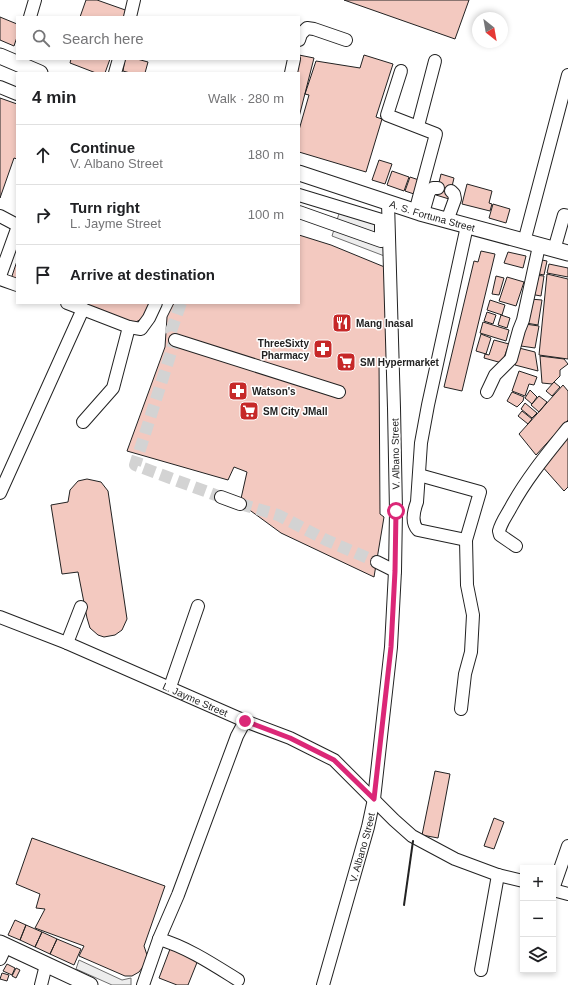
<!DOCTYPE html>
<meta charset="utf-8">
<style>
:root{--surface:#fff;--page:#f6f6f6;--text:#202124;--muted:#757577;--line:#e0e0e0}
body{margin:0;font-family:Helvetica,sans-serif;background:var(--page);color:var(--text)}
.controls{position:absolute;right:12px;bottom:12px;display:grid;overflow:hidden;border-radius:0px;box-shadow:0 2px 6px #0003}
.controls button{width:36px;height:36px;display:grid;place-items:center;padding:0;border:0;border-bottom:1px solid var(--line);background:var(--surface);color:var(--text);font:20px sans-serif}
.compass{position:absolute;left:472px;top:12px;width:36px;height:36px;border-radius:50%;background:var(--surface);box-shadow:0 2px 6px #0003;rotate:149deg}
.stop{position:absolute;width:12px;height:12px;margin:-9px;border:3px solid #db2777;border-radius:50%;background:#fff}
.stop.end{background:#db2777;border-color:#fff;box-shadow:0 1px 4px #0008}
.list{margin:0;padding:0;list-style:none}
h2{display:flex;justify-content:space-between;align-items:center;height:52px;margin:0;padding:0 16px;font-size:17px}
h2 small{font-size:13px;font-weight:400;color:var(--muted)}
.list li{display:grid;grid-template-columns:26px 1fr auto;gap:12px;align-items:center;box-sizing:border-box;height:60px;padding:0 16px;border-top:1px solid var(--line)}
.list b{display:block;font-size:15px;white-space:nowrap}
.list p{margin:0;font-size:13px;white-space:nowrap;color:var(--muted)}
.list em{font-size:13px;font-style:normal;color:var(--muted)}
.icon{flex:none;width:22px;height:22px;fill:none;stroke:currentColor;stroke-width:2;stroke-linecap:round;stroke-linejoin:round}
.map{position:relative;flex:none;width:568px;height:985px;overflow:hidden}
.search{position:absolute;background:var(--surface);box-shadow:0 2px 6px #0003;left:16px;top:16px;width:284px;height:44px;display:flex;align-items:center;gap:10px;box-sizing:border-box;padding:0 14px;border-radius:0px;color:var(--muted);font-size:15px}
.panel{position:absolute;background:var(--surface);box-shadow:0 2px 6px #0003;left:16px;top:72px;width:284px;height:232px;border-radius:0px}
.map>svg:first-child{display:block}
.parking{fill:#ededed;stroke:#6f6f6f}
.building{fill:#f3c9c0;stroke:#222}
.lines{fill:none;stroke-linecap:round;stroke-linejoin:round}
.minor-tunnel{stroke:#d3d3d3;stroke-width:12;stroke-dasharray:12 6;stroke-linecap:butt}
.minor-casing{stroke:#222;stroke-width:14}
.major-casing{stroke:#222;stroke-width:17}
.minor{stroke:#fff;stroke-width:12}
.major{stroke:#fff;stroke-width:15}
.wall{stroke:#222;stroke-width:2}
.route{stroke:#db2777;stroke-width:5}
.labels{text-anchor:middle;stroke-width:3;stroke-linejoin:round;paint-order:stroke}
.street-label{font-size:10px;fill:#222;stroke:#fff}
.poi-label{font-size:10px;font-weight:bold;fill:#222;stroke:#fff;text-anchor:start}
</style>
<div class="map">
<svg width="568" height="985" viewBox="0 0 568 985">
<rect width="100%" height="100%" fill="#fff"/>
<path class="parking" d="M342,204L385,219L387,257L332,236Z
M79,960L122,980L131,978V985H112L76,969Z"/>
<path class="building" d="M86,0H97L131,12L129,17H80Z
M344,0H469L455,39Z
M0,17L17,24V37L14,46L0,40Z
M299,55L314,58L299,117V73H293L299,59Z
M364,55L393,64L376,117L382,119L366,172L299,152V130L309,95L305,94L316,61L360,68Z
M71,59H110L105,73H96L70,63Z
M125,59H137L148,62L145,73H130L123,71Z
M0,98L17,104V159L14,158L0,198Z
M379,160L392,164L385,184L372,180Z
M392,171L409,177L404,191L387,185Z
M441,174L454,178L449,199L436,195Z
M410,177L422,181L417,195L405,191Z
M467,184L492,191L489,203L492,204L490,211L462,204Z
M493,204L510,209L506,223L489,218Z
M299,235L331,245L387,268L389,358L379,359L380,514L384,517L374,577L281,533L240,503L247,472L234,467L228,480L127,451L165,347L167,317L174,303H299Z
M481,251L495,254L462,391L444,387L474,261L478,262Z
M508,252L526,256L523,268L504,263Z
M537,259L547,261L544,275L534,273Z
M17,261V281L11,279Z
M549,264L568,268V277L547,273Z
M547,274L568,279V359L539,355Z
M534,275L544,276L541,296L530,294Z
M496,276L504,278L499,295L492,294Z
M507,277L524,282L516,306L499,301Z
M530,299L542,300L538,325L526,323Z
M490,300L505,305L502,315L487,310Z
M79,303H154L147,316L134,323Z
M487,312L496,315L493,324L484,321Z
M501,315L510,318L507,328L498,325Z
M483,322L509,330L506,341L480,333Z
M525,324L539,326L535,348L521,346Z
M481,334L491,338L486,354L476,351Z
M494,340L509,344L502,363L484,358L485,354L489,355Z
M519,348L535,352L538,371L515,365Z
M540,356L564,359L568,364L560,370V376L552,384L542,383Z
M519,371L537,377L534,385L529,384L525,396L512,391Z
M554,382L560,387L552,396L546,391Z
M563,385L568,391V420L536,455L519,434Z
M530,390L537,397L532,404L525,398Z
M512,392L524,397L523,401L517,407L507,401Z
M539,396L547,402L539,412L531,405Z
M525,403L537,413L532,418L521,409Z
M522,411L532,419L528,424L518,416Z
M568,438V487L564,491L541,465Z
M87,479L101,482L108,491L127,619L122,630L115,635L104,637L98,635L90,628L87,618L78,572L62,574L51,505L68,502L70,490L78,481Z
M435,771L450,774L438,838L422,835Z
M494,818L504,822L494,849L484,846Z
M32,838L165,886L144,946L147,955L145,964L139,972L132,976H125L79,956L84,946L35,928L45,909L36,908L40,894L16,884Z
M15,920L26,925L20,940L8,935Z
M26,925L42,932L35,947L20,940Z
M42,932L57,939L50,954L35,947Z
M57,939L81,949L74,965L50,954Z
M170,949L198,960L188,985H177L159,978Z
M7,964L15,968L12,975L3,971Z
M16,968L20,970L16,978L12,976Z
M2,973L9,975L7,981L0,979Z"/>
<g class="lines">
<path class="minor-tunnel" d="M181,303L171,331L175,340L135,465L221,497
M240,504L278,515L326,540L377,562"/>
<defs>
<g id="minor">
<path d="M30,17L35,0"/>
<path d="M130,17L134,0"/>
<path d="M299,40L301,34L307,28L314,29L346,40"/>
<path d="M401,71L387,115L436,134L415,212"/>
<path d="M115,73L119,59"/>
<path d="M291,73L294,59"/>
<path d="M0,87L17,94"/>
<path d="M418,126L435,61"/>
<path d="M299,195L388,222"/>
<path d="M425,206L429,192L433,188H438"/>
<path d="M299,212L381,241V225"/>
<path d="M0,216L17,225"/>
<path d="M447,221L455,199L454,194L451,191"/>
<path d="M524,242L568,75"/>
<path d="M554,250L564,215L568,216"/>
<path d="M0,276L17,229"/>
<path d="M0,279L17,285"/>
<path d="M67,303L129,327L141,329L149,318L156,303"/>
<path d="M175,340L339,392"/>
<path d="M487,392L495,375L511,359L519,330L523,320L539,246"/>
<path d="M83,422L113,388L129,327"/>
<path d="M419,475L480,492L466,540L467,585L473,615L471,652L465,674L461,709"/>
<path d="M0,493L83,309"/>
<path d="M221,497L240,504"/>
<path d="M466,540L418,530C411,523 414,510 417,502L421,443L428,405L467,226"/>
<path d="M516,546L500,535L499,531C501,523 506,516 510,509C526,479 547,454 568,428"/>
<path d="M377,562L395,571"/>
<path id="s1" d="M0,617L67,643L245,721L290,738L334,760L394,820L412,836L455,859L498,875L523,881"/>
<path d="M67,643L81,607"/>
<path d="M170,687L198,606"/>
<path d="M553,889L568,846"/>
<path d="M553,890L568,894"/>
<path d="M159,939C187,947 214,965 238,980"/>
<path d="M0,959L6,946"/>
<path d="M481,970L498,875"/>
<path d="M41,985L46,965"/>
<path d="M143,985L159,939L178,895L237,736L245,721"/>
<path id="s2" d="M323,985L368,827L374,799L391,647L395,571L396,511L394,408L388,203"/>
</g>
<g id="major">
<path d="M0,56L40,73"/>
<path id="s3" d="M299,173L420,213L568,253"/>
<path d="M0,943L90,985"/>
</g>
</defs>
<use href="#minor" class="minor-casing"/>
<use href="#major" class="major-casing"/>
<use href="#minor" class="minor"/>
<use href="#major" class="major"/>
<path class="wall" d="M404,905L413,841"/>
</g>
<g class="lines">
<path class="route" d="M245,721L290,738L334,760L374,799L391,647L395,571L396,511"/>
</g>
<defs>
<symbol id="restaurant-square" viewBox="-11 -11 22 22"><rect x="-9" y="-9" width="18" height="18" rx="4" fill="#c62828" stroke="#fff"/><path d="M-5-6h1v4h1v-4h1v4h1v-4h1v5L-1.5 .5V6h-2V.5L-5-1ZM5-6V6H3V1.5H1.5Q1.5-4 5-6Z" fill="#fff"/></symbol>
<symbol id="pharmacy-square" viewBox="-11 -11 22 22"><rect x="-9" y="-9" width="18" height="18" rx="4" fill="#c62828" stroke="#fff"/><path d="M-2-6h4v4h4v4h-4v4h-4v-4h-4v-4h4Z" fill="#fff"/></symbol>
<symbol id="supermarket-square" viewBox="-11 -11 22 22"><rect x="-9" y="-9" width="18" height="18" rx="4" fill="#c62828" stroke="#fff"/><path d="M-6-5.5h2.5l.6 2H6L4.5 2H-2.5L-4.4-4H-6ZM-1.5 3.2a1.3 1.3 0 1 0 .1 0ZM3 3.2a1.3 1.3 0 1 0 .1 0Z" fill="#fff"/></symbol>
</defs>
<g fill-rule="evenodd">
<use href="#restaurant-square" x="331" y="312" width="22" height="22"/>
<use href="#pharmacy-square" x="312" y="338" width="22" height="22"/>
<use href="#supermarket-square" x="335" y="351" width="22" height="22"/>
<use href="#pharmacy-square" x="227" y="380" width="22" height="22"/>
<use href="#supermarket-square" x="238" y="400" width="22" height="22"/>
</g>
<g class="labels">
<g class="street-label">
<text dy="4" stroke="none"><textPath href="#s3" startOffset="140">A. S. Fortuna Street</textPath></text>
<text transform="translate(395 454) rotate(-91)" y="4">V. Albano Street</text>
<text dy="4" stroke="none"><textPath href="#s1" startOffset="212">L. Jayme Street</textPath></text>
<text dy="4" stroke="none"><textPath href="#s2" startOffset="143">V. Albano Street</textPath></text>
</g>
<g class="poi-label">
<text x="356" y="327">Mang Inasal</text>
<text x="309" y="347" text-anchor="end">ThreeSixty<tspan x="309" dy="12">Pharmacy</tspan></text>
<text x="360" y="366">SM Hypermarket</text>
<text x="252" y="395">Watson's</text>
<text x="263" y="415">SM City JMall</text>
</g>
</g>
</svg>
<div class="controls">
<button>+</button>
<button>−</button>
<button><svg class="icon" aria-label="layers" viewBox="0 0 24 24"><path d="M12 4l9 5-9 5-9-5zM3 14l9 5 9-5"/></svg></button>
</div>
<svg class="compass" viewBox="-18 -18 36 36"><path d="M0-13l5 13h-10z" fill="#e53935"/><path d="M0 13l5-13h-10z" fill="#757577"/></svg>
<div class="stop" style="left:396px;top:511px"></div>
<div class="stop end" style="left:245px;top:721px"></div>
<div class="search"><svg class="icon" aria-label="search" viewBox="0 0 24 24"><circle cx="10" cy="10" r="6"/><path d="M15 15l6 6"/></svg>Search here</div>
<section class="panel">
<h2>4 min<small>Walk · 280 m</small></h2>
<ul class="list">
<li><svg class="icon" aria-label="ahead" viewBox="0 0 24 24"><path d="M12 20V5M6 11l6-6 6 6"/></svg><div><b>Continue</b><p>V. Albano Street</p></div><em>180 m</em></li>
<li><svg class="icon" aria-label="right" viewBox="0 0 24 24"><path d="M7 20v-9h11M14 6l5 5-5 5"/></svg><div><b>Turn right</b><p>L. Jayme Street</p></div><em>100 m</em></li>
<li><svg class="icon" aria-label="arrive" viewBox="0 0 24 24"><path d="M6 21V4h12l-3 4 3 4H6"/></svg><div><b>Arrive at destination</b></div></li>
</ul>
</section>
</div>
